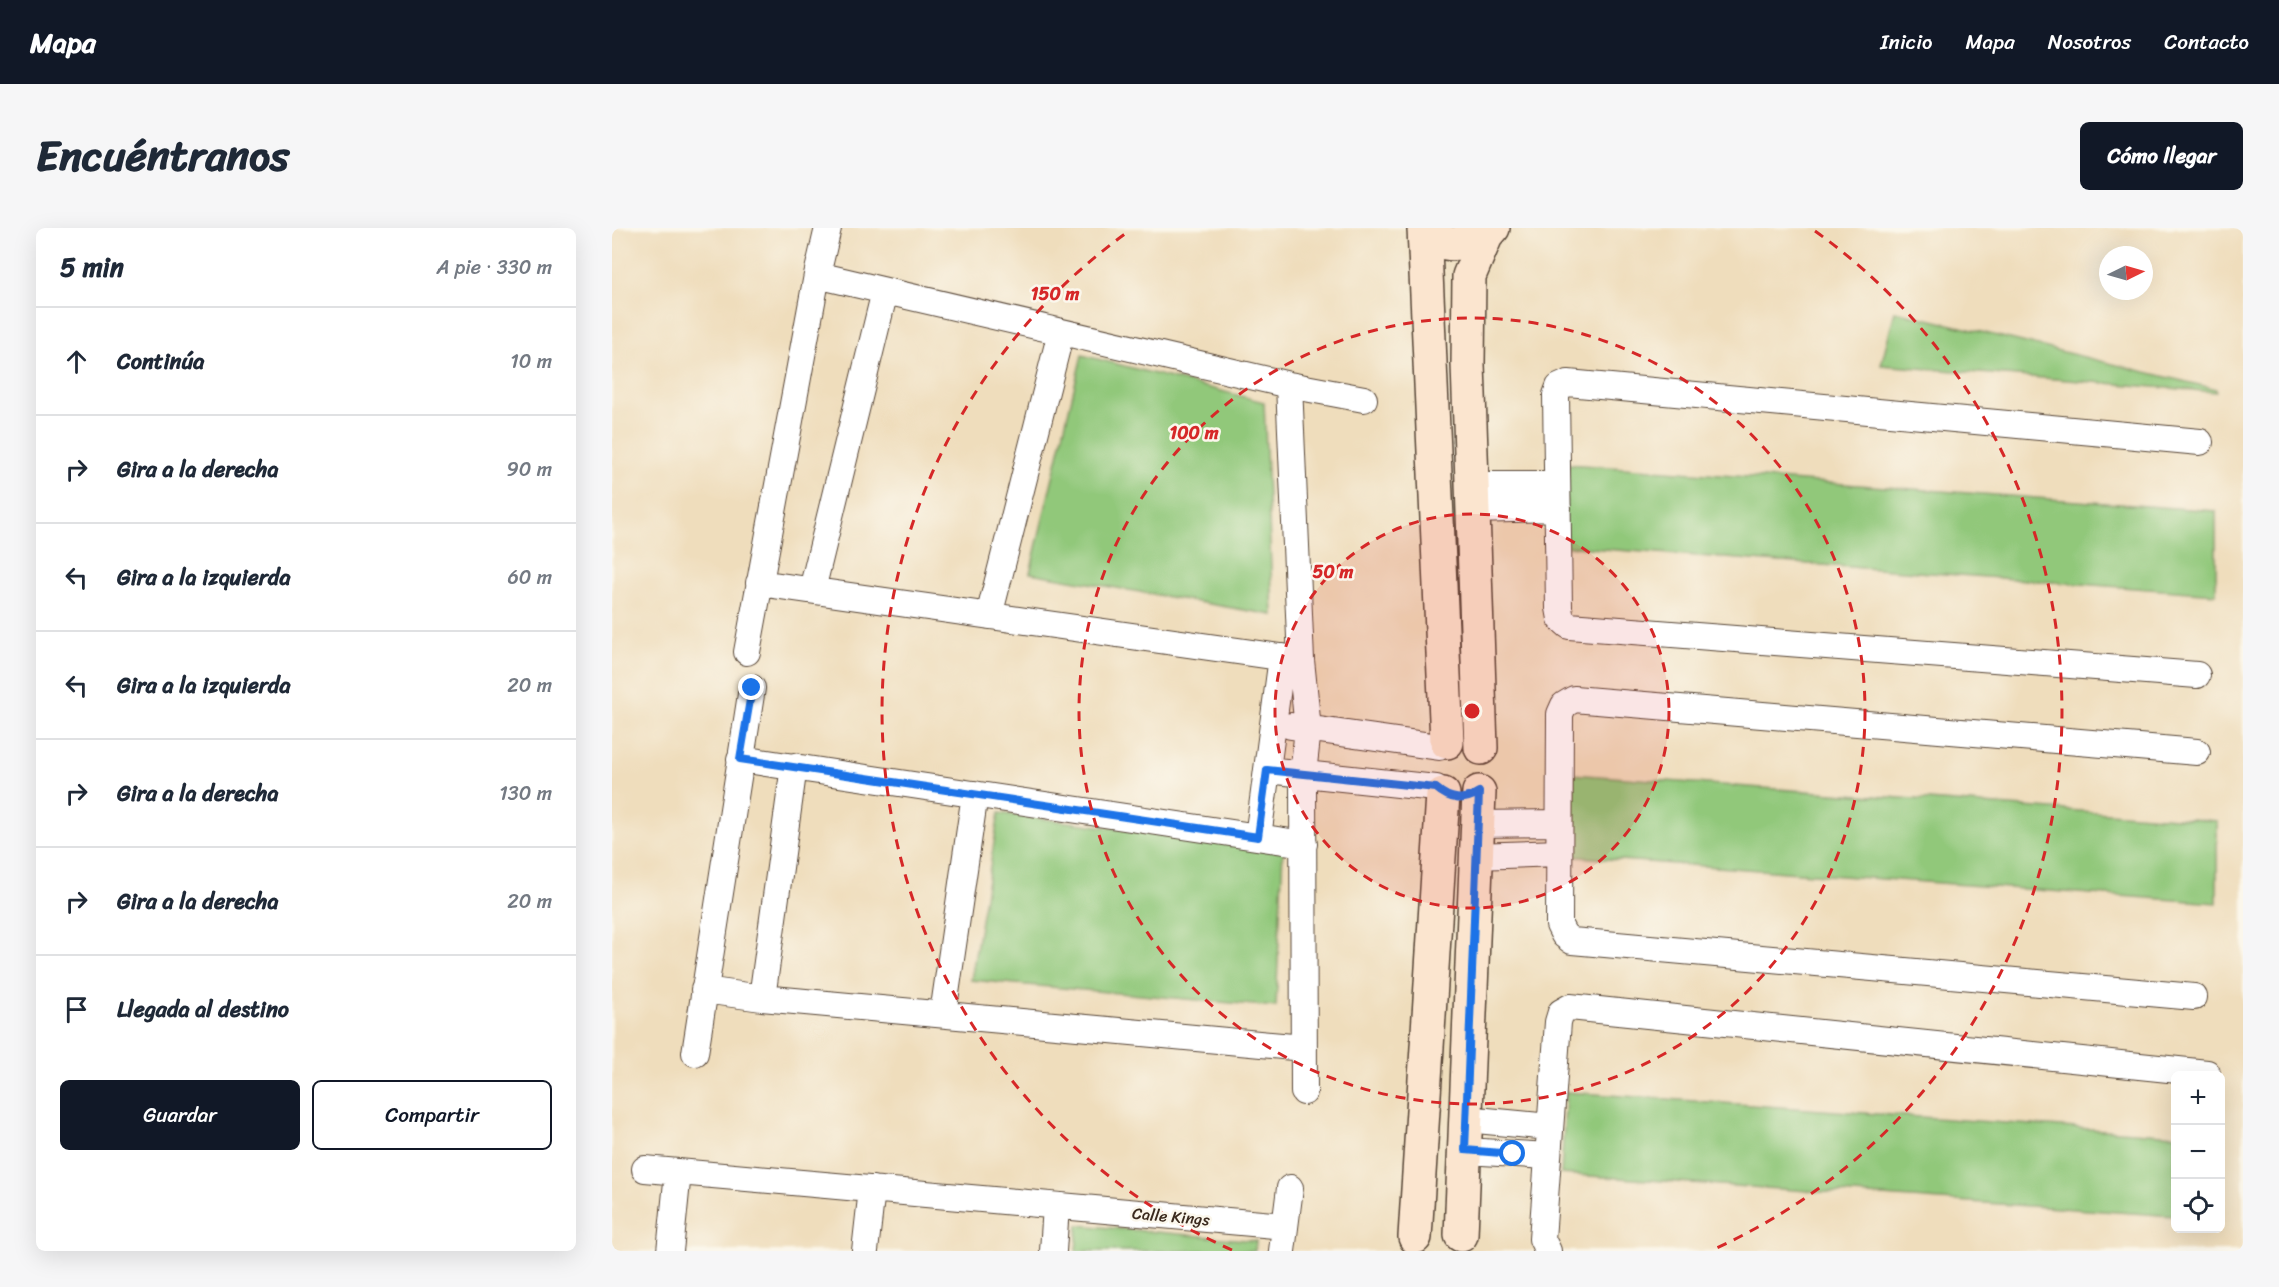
<!DOCTYPE html>
<html lang="es">
<meta charset="utf-8">
<style>
:root{--surface:#fff;--page:#f6f6f7;--text:#1f2937;--muted:#747a83;--line:#e0e1e3;--accent:#111827}
body{margin:0;font-family:Sriracha,sans-serif;background:var(--page);color:var(--text)}
.controls{position:absolute;right:18px;bottom:18px;display:grid;overflow:hidden;border-radius:9px;box-shadow:0 6px 24px #0002}
.controls button{width:54px;height:54px;display:grid;place-items:center;padding:0;border:0;border-bottom:2px solid var(--line);background:var(--surface);color:var(--text);font:30px sans-serif}
.compass{position:absolute;left:1487px;top:18px;width:54px;height:54px;border-radius:50%;background:var(--surface);box-shadow:0 6px 24px #0002;rotate:85deg}
.stop{position:absolute;width:18px;height:18px;margin:-14px;border:4px solid #1a73e8;border-radius:50%;background:#fff}
.stop.end{background:#1a73e8;border-color:#fff;box-shadow:0 2px 6px #0008}
.list{margin:0;padding:0;list-style:none}
h2{display:flex;justify-content:space-between;align-items:center;height:78px;margin:0;padding:0 24px;font-size:26px}
h2 small{font-size:20px;font-weight:400;color:var(--muted)}
.list li{display:grid;grid-template-columns:39px 1fr auto;gap:18px;align-items:center;box-sizing:border-box;height:108px;padding:0 24px;border-top:2px solid var(--line)}
.list b{display:block;font-size:22px;white-space:nowrap}
.list em{font-size:20px;font-style:normal;color:var(--muted)}
.actions{display:flex;gap:12px;padding:18px 24px}
.actions a{flex:1;padding:14px 0;border:2px solid var(--accent);border-radius:9px;text-align:center;font-size:21px;color:var(--accent)}
.actions .main{background:var(--accent);color:#fff}
.icon{flex:none;width:33px;height:33px;fill:none;stroke:currentColor;stroke-width:2;stroke-linecap:round;stroke-linejoin:round}
.map{position:relative;flex:none;width:1631px;height:1023px;overflow:hidden;border-radius:9px}
header{display:flex;align-items:center;gap:36px;box-sizing:border-box;height:84px;padding:0 30px;background:var(--accent);color:#fff}
header strong{font-size:28px}
nav{display:flex;gap:33px;margin-inline-start:auto;font-size:21px}
.intro{display:flex;align-items:center;justify-content:space-between;box-sizing:border-box;height:144px;padding:0 36px}
h1{margin:0;font-size:42px}
.button{padding:15px 27px;border-radius:9px;background:var(--accent);color:#fff;font-size:21px;font-weight:700}
main{display:flex;gap:36px;padding:0 36px}
aside{flex:1;background:var(--surface);border-radius:9px;box-shadow:0 6px 24px #0002}
.map>svg:first-child{display:block}
.green{fill:#91c87a;stroke:#66794c;stroke-width:1.5}
.lines{fill:none;stroke-linecap:round;stroke-linejoin:round}
.street-casing{stroke:#564536;stroke-width:28}
.secondary-casing{stroke:#564536;stroke-width:36}
.street{stroke:#fff;stroke-width:26}
.secondary{stroke:#fbe5cf;stroke-width:33}
.route{stroke:#1a73e8;stroke-width:8}
.ring{fill:none;stroke:#d62828;stroke-width:3;stroke-dasharray:10 8}
.labels{text-anchor:middle;stroke-width:5;stroke-linejoin:round;paint-order:stroke}
.street-label{font-size:16px;fill:#3b2a1e;stroke:#fbf7ec}
.centre{fill:#d62828;stroke:#fbf7ec;stroke-width:3}
.ring-label{font-size:18px;text-anchor:middle;font-weight:bold;fill:#d62828;stroke:#fbf7ec;stroke-width:5;stroke-linejoin:round;paint-order:stroke}
</style>
<header>
<strong>Mapa</strong>
<nav><a>Inicio</a><a>Mapa</a><a>Nosotros</a><a>Contacto</a></nav>
</header>
<div class="intro"><h1>Encuéntranos</h1><a class="button">Cómo llegar</a></div>
<main>
<aside>
<h2>5 min<small>A pie · 330 m</small></h2>
<ul class="list">
<li><svg class="icon" aria-label="ahead" viewBox="0 0 24 24"><path d="M12 20V5M6 11l6-6 6 6"/></svg><div><b>Continúa</b></div><em>10 m</em></li>
<li><svg class="icon" aria-label="right" viewBox="0 0 24 24"><path d="M7 20v-9h11M14 6l5 5-5 5"/></svg><div><b>Gira a la derecha</b></div><em>90 m</em></li>
<li><svg class="icon" aria-label="left" viewBox="0 0 24 24"><path d="M17 20v-9H6M10 6l-5 5 5 5"/></svg><div><b>Gira a la izquierda</b></div><em>60 m</em></li>
<li><svg class="icon" aria-label="left" viewBox="0 0 24 24"><path d="M17 20v-9H6M10 6l-5 5 5 5"/></svg><div><b>Gira a la izquierda</b></div><em>20 m</em></li>
<li><svg class="icon" aria-label="right" viewBox="0 0 24 24"><path d="M7 20v-9h11M14 6l5 5-5 5"/></svg><div><b>Gira a la derecha</b></div><em>130 m</em></li>
<li><svg class="icon" aria-label="right" viewBox="0 0 24 24"><path d="M7 20v-9h11M14 6l5 5-5 5"/></svg><div><b>Gira a la derecha</b></div><em>20 m</em></li>
<li><svg class="icon" aria-label="arrive" viewBox="0 0 24 24"><path d="M6 21V4h12l-3 4 3 4H6"/></svg><div><b>Llegada al destino</b></div></li>
</ul>
<div class="actions"><a class="main">Guardar</a><a>Compartir</a></div>
</aside>
<div class="map">
<svg width="1631" height="1023" viewBox="0 0 1631 1023">
<rect width="100%" height="100%" fill="#fbf7ec"/>
<filter id="ink" filterUnits="userSpaceOnUse"><feTurbulence type="fractalNoise" baseFrequency=".0167" numOctaves="2"/><feDisplacementMap in="SourceGraphic" scale="12" xChannelSelector="R" yChannelSelector="G"/><feConvolveMatrix kernelMatrix="1 2 1 2 8 2 1 2 1" color-interpolation-filters="sRGB"/></filter>
<filter id="wash" filterUnits="userSpaceOnUse"><feTurbulence type="fractalNoise" baseFrequency=".008" numOctaves="4" result="noise"/><feDisplacementMap in="SourceGraphic" scale="24" xChannelSelector="R" yChannelSelector="G"/><feGaussianBlur stdDeviation="1.35" result="paint"/><feColorMatrix in="noise" values="0 0 0 0 0 0 0 0 0 0 0 0 0 0 0 0 0 1.4 0 .05"/><feComposite in="paint" operator="in"/></filter>
<g filter="url(#wash)">
<rect width="100%" height="100%" fill="#efddbc"/>
<path class="green" d="M1283,83L1604,161V164L1269,137Z
M470,127L652,174L661,387L418,345Z
M956,236L1604,283V366L951,318Z
M958,546L1605,593V675L953,628Z
M387,585L671,622L664,779L359,752Z
M954,864L1563,907V988L949,946Z
M466,997L644,1013L643,1023H464Z"/>
</g>
<g filter="url(#ink)">
<g class="lines">
<defs>
<path id="street" d="M205,47L677,157L752,171
M677,157L689,432L696,501L691,546L692,864
M860,257H945
M861,282L946,280
M147,355L689,432
M200,362L273,63
M377,388L449,104
M135,424L205,47L216,0
M1585,447L957,398L949,391L947,380L944,167L947,159L956,155L1588,214
M679,498L827,519
M128,531L692,616
M655,542L824,560
M866,596L947,595
M646,609L670,429
M864,628L947,625
M92,762L150,770L692,820
M1582,769L960,713L952,707L947,697L948,486L952,477L962,471L1585,524
M150,770L182,538
M331,786L363,566
M83,825L140,460
M854,891L938,899
M853,923L936,928
M33,941L673,998
M58,1023L66,944
M253,1023L260,961
M441,1023L444,978
M670,1023L678,960
M936,1023L930,1011L946,794L949,784L958,779L1595,845"/>
<path id="secondary" d="M812,0L835,514
M812,3C830,22 852,16 874,8
M869,520L856,136L857,48L874,8L881,0
M849,1007L867,564
M803,1009L831,566"/>
</defs>
<use href="#street" class="street-casing"/>
<use href="#secondary" class="secondary-casing"/>
<use href="#street" class="street"/>
<use href="#secondary" class="secondary"/>
</g>
</g>
<g class="lines" filter="url(#ink)">
<path class="route" d="M140,460L128,531L646,609L655,542L824,560C838,572 851,574 867,564L853,922L901,926"/>
</g>
<circle cx="860" cy="483" r="197" fill="#d62828" fill-opacity=".12"/>
<g class="ring">
<circle cx="860" cy="483" r="197"/>
<circle cx="860" cy="483" r="393"/>
<path d="M620 1022A590 590 0 0 1 517 3M1203 3A590 590 0 0 1 1100 1022"/>
</g>
<g class="labels">
<g class="street-label">
<text transform="translate(559 988) rotate(5)" y="6">Calle Kings</text>
</g>
</g>
<circle cx="860" cy="483" r="9" class="centre"/>
<g class="ring-label">
<text x="443" y="72">150 m</text>
<text x="582" y="211">100 m</text>
<text x="721" y="350">50 m</text>
</g>
</svg>
<div class="controls">
<button>+</button>
<button>−</button>
<button><svg class="icon" aria-label="locate" viewBox="0 0 24 24"><circle cx="12" cy="12" r="6"/><path d="M12 2v4M12 18v4M2 12h4M18 12h4"/></svg></button>
</div>
<svg class="compass" viewBox="-18 -18 36 36"><path d="M0-13l5 13h-10z" fill="#e53935"/><path d="M0 13l5-13h-10z" fill="#747a83"/></svg>
<div class="stop" style="left:901px;top:926px"></div>
<div class="stop end" style="left:140px;top:460px"></div>
</div>
</main>
